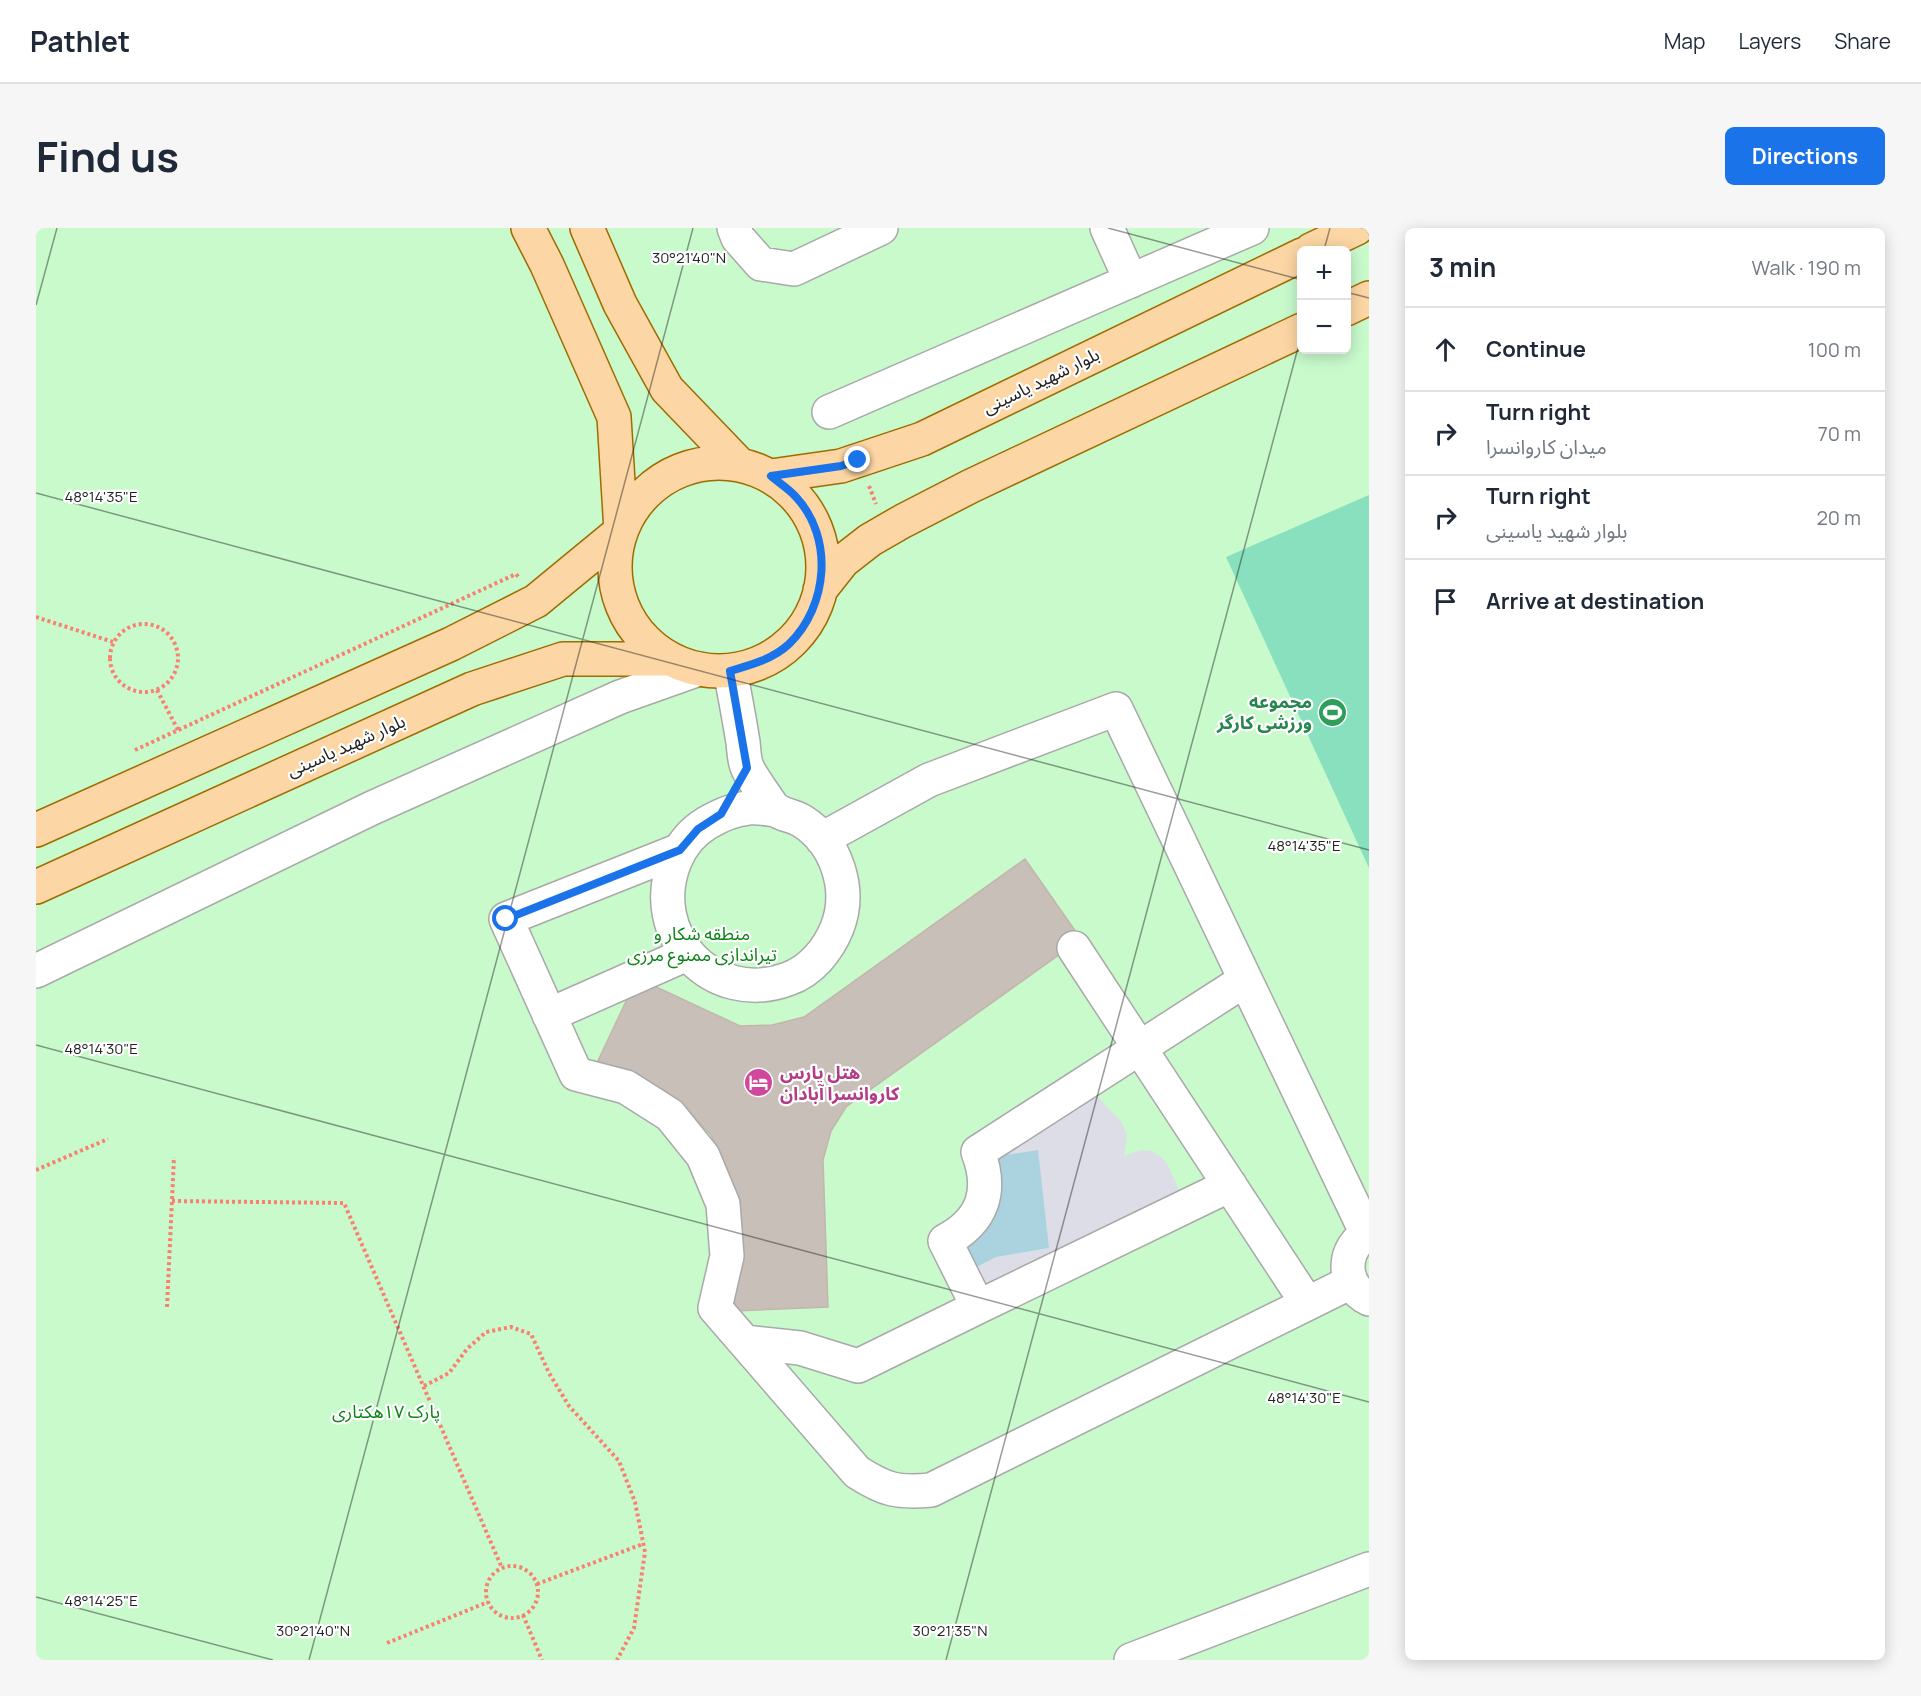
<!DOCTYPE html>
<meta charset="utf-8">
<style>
:root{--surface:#fff;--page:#f6f6f7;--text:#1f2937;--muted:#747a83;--line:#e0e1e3;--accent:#1a73e8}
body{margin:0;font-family:Manrope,"Noto Sans Arabic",sans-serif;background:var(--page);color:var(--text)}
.controls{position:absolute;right:18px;top:18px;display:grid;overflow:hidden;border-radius:9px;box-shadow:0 3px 15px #0003}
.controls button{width:54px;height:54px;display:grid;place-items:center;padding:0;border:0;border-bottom:2px solid var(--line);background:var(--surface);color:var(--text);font:30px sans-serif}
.stop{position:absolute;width:18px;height:18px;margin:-14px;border:4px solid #1a73e8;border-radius:50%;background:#fff}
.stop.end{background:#1a73e8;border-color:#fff;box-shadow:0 2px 6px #0008}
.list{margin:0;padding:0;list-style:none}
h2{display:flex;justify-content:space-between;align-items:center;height:78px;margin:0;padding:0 24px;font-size:26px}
h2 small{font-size:20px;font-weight:400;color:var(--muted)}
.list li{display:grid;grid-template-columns:39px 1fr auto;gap:18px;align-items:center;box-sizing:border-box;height:84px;padding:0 24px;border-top:2px solid var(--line)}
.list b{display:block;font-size:22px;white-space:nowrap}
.list p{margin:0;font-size:20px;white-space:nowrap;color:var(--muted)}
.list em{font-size:20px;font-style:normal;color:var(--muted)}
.icon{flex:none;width:33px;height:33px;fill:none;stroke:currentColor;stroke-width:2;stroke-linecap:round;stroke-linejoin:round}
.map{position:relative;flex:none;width:1333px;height:1432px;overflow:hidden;border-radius:9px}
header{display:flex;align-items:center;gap:36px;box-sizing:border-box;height:84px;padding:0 30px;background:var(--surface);border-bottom:2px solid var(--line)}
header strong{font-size:28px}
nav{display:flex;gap:33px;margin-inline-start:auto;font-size:21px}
.intro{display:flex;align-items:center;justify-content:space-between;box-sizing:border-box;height:144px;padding:0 36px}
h1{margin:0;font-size:42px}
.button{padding:15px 27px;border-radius:9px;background:var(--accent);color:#fff;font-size:21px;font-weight:700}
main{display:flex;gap:36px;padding:0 36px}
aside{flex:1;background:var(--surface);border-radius:9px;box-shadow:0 3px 15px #0003}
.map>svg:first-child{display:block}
.park{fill:#c8facc;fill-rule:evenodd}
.pitch{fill:#88e0be}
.plaza{fill:#dddde8;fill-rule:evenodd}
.water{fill:#aad3df}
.building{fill:#c7bfb8;stroke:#c4b6ab;stroke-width:1.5}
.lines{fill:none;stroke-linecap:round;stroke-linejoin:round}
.minor-casing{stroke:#a9a9a9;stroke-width:36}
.major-casing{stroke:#a06b00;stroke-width:36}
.path{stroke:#fa8072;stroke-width:4;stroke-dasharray:3 3;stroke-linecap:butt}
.minor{stroke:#fff;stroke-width:33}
.major{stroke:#fcd6a4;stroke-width:33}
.route{stroke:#1a73e8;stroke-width:8}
.ticks{fill:none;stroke:#222;stroke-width:1.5;stroke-opacity:0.45}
.labels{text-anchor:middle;stroke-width:4.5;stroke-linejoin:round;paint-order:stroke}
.street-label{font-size:18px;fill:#222;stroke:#fff}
.leisure-label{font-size:18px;font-weight:bold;fill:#27864d;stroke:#fff;text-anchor:end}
.park-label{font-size:18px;fill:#0c8416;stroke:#fff}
.hotel-label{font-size:18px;font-weight:bold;fill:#b23c85;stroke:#fff;text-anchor:start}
.ticks-label{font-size:15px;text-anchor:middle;fill:#222;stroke:#fff;stroke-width:4.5;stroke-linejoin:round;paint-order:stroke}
</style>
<header>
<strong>Pathlet</strong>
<nav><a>Map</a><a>Layers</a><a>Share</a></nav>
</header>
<div class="intro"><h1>Find us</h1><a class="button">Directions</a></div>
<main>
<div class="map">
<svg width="1333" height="1432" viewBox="0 0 1333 1432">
<rect width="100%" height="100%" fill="#f2efe9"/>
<path class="park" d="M0,0H1333V1432H0ZM1266,22H1310V122H1266Z"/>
<path class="pitch" d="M1333,267V640L1190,329Z"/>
<path class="plaza" d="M1048,855L1084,892L1089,901L1091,910L1088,928L1105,922L1115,923L1123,927L1130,934L1151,978L942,1079L909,1013L925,1005L937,992L946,976L950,958L948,940L942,924ZM1001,923L1013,1020L960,1029L939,1040L925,1009L940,998L951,983L958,965L960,947L957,929Z"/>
<path class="water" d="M1002,922L1013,1020L960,1029L939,1040L925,1008L957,929Z"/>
<path class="building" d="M989,631L1045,711L810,879L795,903L787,932L792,1079L699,1083L694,948L675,907L644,874L561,835L601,750L704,798L736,797L768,789Z"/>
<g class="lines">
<defs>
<path id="minor" d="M698,0L702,10L725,36L758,41L845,0
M1071,0L1095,53
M793,184L1216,0
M694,443C699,467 703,490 707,514C708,523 708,534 712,541C715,548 736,579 740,582C747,587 758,588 766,593C801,615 816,662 801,700C792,722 775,743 752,751C676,779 609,706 639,633C645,618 656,604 671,595C683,588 698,581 713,580C721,579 731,581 740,582
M786,611L893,552L1080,481L1331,1006
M644,622L470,691L540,846L590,859L634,887L667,928L687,976L691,1028L679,1080L821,1244C849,1262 861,1265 895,1262L1315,1054
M1038,720L1271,1075
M0,743L336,580L584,469L663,441
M513,787L651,726
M1333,1005C1306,1019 1304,1057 1333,1071
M942,1079L1194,957
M709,1114L764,1120L822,1138L942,1079L909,1013C947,993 957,963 942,924L1209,752
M1095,1432L1333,1341"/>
<path id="major" d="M551,0L584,76L631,161L703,236
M1275,22L1321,0
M1310,81L1333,70
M579 339a104 104 0 1 1 208 0a104 104 0 1 1-208 0Z
M735,248L805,238L886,211L1266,27
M784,362L807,333L834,312L867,293L935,258L1266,102
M0,602L415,416L500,373L585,303L578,189L511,37L492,0
M0,659L436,461L527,431H633"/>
</defs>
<use href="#minor" class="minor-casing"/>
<use href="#major" class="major-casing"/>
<path class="path" d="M833,258L840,276
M0,389L77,414
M74 430a34 34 0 1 1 68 0a34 34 0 1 1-68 0Z
M121,462L142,502
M99,522L480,346L483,350
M0,942L72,911
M136,973L308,975L466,1340
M131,1079L138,929
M388,1158L413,1145L431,1121L450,1104L475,1099L495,1106L513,1145L533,1178L583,1233L599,1274L609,1324L598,1400L581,1432
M450 1364a26 26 0 1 1 52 0a26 26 0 1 1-52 0Z
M501,1356L607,1316
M487,1387L506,1432
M351,1415L452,1374"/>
<use href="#minor" class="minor"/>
<use href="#major" class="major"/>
</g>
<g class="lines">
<path class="route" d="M470,691L644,622L662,601L685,586L711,540L694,443C715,437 737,431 753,416C792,378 798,310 760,269C753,261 743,255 735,248L805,238L822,232"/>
</g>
<path class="ticks" d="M1072,0L1266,52M1288,22L1294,0M1310,64L1333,70M0,77L21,0M0,265L1333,622M0,817L1333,1174M0,1369L237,1432M273,1432L657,0M910,1432L1266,105"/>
<defs>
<symbol id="stadium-disc" viewBox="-11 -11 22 22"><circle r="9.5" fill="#2e9e5b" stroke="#fff"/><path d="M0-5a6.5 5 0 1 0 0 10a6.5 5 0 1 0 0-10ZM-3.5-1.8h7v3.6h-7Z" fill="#fff"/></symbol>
<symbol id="hotel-disc" viewBox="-11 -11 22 22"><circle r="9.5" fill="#d1479c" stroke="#fff"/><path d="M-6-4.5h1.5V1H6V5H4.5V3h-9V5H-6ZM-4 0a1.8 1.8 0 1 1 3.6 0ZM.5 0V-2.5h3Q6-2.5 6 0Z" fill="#fff"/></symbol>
</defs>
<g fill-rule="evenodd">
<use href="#stadium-disc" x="1280" y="468" width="33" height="33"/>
<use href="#hotel-disc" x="706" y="838" width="33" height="33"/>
</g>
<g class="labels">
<g class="street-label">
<text transform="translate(1005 153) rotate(-26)" y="6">بلوار شهید یاسینی</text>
<text transform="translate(310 518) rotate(-24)" y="6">بلوار شهید یاسینی</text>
</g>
<g class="leisure-label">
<text x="1276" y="480">مجموعه<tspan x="1276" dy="21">ورزشی کارگر</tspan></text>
</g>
<g class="park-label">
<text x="666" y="712">منطقه شکار و<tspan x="666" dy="21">تیراندازی ممنوع مرزی</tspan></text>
<text x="350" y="1190">پارک ۱۷هکتاری</text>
</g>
<g class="hotel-label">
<text x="744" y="851">هتل پارس<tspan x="744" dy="21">کاروانسرا آبادان</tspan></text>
</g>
</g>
<g class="ticks-label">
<text x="653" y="35">30°21'40"N</text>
<text x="65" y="274">48°14'35"E</text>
<text x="1268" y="623">48°14'35"E</text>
<text x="65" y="826">48°14'30"E</text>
<text x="1268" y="1175">48°14'30"E</text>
<text x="65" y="1378">48°14'25"E</text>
<text x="277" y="1408">30°21'40"N</text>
<text x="914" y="1408">30°21'35"N</text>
</g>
</svg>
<div class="controls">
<button>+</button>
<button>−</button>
</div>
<div class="stop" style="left:470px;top:691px"></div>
<div class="stop end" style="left:822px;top:232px"></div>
</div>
<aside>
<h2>3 min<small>Walk · 190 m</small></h2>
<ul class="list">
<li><svg class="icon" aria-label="ahead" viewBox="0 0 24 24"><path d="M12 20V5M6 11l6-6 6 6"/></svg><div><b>Continue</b></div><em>100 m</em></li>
<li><svg class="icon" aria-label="right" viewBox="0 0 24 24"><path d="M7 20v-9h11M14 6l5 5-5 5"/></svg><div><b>Turn right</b><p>میدان کاروانسرا</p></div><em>70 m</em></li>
<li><svg class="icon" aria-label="right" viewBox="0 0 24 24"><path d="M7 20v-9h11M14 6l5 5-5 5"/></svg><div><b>Turn right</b><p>بلوار شهید یاسینی</p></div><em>20 m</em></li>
<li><svg class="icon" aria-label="arrive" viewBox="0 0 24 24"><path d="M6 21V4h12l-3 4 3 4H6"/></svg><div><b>Arrive at destination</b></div></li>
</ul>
</aside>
</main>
